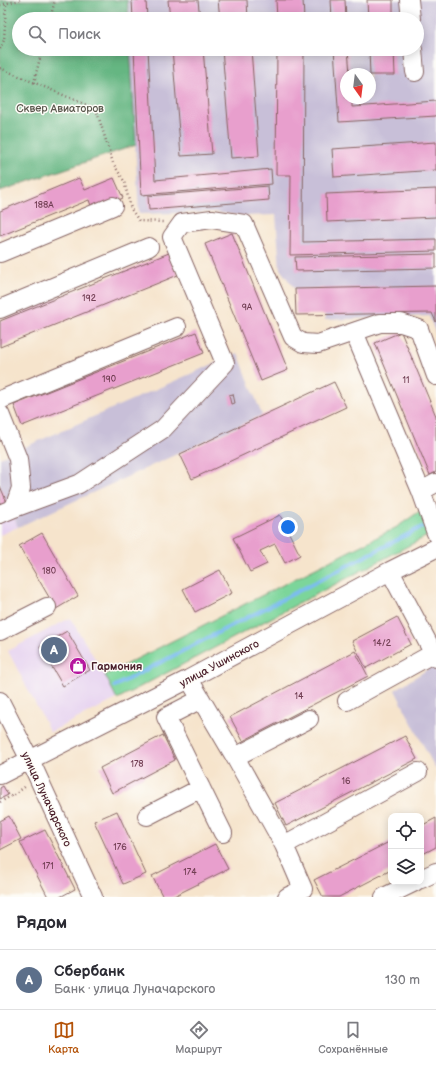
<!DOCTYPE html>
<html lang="ru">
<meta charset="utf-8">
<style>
:root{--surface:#fff;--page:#f2f2f3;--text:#2b2b33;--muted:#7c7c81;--line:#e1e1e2;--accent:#b45309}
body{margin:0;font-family:"Balsamiq Sans",sans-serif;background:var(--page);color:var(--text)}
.controls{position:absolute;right:12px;bottom:12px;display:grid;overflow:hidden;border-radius:8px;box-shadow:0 2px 10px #0003}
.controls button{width:36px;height:36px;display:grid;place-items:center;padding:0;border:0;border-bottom:1px solid var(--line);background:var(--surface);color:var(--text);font:20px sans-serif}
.compass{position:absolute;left:340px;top:68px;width:36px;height:36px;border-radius:50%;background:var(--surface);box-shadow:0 2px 10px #0003;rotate:166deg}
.you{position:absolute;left:288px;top:527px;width:14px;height:14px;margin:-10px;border:3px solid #fff;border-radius:50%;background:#1a73e8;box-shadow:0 0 0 6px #1a73e833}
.badge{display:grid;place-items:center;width:26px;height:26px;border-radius:50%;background:var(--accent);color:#fff;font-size:13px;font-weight:700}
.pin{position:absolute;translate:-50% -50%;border:2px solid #fff;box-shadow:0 1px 4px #0006}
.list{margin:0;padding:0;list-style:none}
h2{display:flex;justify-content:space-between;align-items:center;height:52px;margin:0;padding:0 16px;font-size:17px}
h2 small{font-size:13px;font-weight:400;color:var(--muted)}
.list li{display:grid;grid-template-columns:26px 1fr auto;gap:12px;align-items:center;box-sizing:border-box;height:60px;padding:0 16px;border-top:1px solid var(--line)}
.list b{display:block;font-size:15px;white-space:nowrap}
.list p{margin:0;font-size:13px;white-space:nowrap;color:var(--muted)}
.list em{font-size:13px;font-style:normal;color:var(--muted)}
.icon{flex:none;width:22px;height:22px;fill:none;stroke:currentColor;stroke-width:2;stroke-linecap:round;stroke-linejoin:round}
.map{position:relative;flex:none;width:436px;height:897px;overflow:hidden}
.search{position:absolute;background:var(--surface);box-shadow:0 2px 10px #0003;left:12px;right:12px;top:12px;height:44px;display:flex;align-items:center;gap:10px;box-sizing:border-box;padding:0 14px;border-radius:22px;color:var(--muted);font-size:15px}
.sheet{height:112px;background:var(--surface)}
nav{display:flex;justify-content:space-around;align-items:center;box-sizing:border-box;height:56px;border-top:1px solid var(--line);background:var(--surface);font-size:11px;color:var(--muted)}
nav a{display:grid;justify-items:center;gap:2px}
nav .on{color:var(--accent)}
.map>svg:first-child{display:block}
.built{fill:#e6d2f0}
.industrial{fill:#c8bfd8;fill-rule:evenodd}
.green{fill:#7cd59a;stroke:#637a62}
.forest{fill:#65b682;stroke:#586a56}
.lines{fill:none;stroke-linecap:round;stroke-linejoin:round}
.stream{stroke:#7cbcf0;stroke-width:4}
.building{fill:#e89fcd}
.minor-casing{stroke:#866463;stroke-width:20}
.path{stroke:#866463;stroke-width:2.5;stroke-dasharray:1 3;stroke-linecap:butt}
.minor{stroke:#fff;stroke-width:18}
.labels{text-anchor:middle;stroke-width:3;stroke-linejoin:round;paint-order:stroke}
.number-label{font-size:9px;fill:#723f54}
.park-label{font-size:11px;fill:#59564c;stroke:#fdfcf7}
.street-label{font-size:11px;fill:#4a1f2b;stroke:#fdfcf7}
.poi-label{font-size:11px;font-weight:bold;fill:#4a1f2b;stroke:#fdfcf7;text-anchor:start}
</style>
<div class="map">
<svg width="436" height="897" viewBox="0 0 436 897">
<rect width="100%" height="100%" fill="#fdfcf7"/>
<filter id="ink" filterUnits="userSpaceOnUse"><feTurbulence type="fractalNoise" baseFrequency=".025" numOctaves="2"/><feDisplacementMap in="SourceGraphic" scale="8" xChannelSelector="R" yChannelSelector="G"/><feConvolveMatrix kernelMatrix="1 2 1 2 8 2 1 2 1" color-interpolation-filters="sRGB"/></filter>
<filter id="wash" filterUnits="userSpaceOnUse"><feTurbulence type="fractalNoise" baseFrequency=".012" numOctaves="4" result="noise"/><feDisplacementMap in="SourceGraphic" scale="16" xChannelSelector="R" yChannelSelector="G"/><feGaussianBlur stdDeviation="0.9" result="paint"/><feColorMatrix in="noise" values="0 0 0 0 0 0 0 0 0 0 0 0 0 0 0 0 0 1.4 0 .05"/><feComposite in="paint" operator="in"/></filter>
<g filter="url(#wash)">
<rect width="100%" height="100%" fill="#f6e4cc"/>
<path class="built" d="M0,486L18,527L0,535Z
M70,618L105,675L117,699L50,732L8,651Z"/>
<path class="industrial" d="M127,0H436V335L429,316L325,320L324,288L295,289L280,269L276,215L243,216L214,212L139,214L130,49H417V19H129ZM346,74H370V98H346Z
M238,353L262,415L18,527L0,486V458Z
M436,664V770L395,690Z"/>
<path class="green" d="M420,511L429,535L117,699L105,675L397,527Z"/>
<path class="forest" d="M0,0H127L129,19H19V49H130L136,145L0,191Z"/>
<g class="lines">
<path class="stream" d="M115,686L422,527"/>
</g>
<g id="blocks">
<path class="building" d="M132,0H146L147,19H133Z
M168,0H198L200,19H170Z
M218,0H247L248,19H220Z
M276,0H303L304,19H277Z
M331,0H345L346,19H332Z
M367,0H393V19H368Z
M134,49H148L155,180L271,169L272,184L141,195Z
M172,49H203L212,154L181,156Z
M222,49H251L259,156L231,158Z
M277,49H304L303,242L436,239V251L290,255L291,175H276Z
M334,49H348L350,74H346V98H352V107L436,101V116L339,122Z
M369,49H394L395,75H370Z
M436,142V170L334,177L332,149Z
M79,178L85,190L114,178L123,198L93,211L89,200L0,236V211Z
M268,186L269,200L149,210L148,196Z
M436,189V217L327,222L326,194Z
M232,233L288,370L261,381L205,244Z
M169,253L178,275L0,347V321Z
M436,254V268L296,271L295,257Z
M436,286V322L432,313L296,315L295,289Z
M196,332L204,353L22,426L14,405Z
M401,332L436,416V472L430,475L375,343Z
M334,382L346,407L192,479L180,454Z
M233,394L235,403L231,404L229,395Z
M0,486L8,505L0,508Z
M280,515L300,555L285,563L275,544L260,551L267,564L250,572L233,538Z
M42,533L78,596L56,609L19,546Z
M220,570L232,593L195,612L183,589Z
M397,617L411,644L366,668L352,641Z
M67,631L90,670L63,686L40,647Z
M355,651L368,676L243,741L230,717Z
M163,735L175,760L112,793L100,768Z
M405,736L417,759L286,826L275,803Z
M3,786L8,795L0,799V788Z
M117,811L146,874L123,884L94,821Z
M9,816L21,839L0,850V821Z
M436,818V847L421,855V826Z
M45,830L75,889L60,897H48L20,842Z
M391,841V870L339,897H323L314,880Z
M215,844L228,869L172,897H163L152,876Z"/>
</g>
</g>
<g filter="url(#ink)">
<use href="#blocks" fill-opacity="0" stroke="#866463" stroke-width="1"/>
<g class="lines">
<defs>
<path id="minor" d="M409,0L411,19
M413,49L415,72
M0,253L113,206
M0,309L149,247
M354,332L421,491
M0,400L177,327
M0,414L18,459L21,488L14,508L0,514
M436,483L421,491L436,533
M14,508L79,484L163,429L225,363L172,237L182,223L212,219L244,224L293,337L303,343L318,344L380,323H401L419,329L436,376
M390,571L436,658
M0,631L47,607
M189,679L235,757L284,845
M201,699L166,717L223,833
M0,701L30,760L93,897
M347,701L434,653
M235,757L309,719
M0,775L189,679L390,571L436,548
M147,816L201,788
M421,879L436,872
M287,897L303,889L284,845L418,772
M384,897L415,882"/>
</defs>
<use href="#minor" class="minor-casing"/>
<path class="path" d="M0,5L20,0
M50,19L55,0
M0,49L4,40L6,4
M0,68L96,109L113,163L124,181L131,209L139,221L164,222
M34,83L42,49
M0,802L15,794L26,786"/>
<use href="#minor" class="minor"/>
</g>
</g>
<defs>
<symbol id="shop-disc" viewBox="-11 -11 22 22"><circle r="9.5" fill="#b5179e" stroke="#fdfcf7"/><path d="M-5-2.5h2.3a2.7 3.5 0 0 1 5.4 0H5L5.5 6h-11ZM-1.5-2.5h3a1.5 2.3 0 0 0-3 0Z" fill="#fff"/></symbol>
</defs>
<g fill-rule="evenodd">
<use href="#shop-disc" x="68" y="656" width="20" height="20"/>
</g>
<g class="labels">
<g class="number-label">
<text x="44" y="208">188А</text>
<text x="89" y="301">192</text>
<text x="247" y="310">9А</text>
<text x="109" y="382">190</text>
<text x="406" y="383">11</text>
<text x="49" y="574">180</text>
<text x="382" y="646">14/2</text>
<text x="299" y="699">14</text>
<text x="137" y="767">178</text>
<text x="346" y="784">16</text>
<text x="120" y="850">176</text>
<text x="48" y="869">171</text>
<text x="190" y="875">174</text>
</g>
<g class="park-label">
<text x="60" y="112">Сквер Авиаторов</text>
</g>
<g class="street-label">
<text transform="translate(219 663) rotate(-28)" y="4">улица Ушинского</text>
<text transform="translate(47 799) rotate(65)" y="4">улица Луначарского</text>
</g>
<g class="poi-label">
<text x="91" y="670">Гармония</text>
</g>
</g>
</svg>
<div class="controls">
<button><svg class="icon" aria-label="locate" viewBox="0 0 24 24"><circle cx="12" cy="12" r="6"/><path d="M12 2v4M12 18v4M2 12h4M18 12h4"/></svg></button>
<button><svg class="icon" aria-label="layers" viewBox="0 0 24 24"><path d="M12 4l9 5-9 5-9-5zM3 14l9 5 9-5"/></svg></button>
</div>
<svg class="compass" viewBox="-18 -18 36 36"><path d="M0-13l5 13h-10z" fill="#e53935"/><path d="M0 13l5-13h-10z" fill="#7c7c81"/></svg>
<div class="you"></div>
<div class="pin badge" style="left:54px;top:650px;background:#5c6f8a">A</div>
<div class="search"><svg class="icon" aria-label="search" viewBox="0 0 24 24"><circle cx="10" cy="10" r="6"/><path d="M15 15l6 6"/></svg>Поиск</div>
</div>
<section class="sheet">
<h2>Рядом<small></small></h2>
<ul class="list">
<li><span class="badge" style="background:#5c6f8a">A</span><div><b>Сбербанк</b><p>Банк · улица Луначарского</p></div><em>130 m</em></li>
</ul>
</section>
<nav>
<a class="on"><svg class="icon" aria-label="map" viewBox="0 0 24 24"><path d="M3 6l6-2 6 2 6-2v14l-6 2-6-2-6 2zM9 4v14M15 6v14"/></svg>Карта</a>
<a><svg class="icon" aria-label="directions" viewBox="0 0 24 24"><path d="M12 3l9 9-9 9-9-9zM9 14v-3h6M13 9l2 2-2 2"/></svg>Маршрут</a>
<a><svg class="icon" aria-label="saved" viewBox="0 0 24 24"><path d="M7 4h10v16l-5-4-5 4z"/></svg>Сохранённые</a>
</nav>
